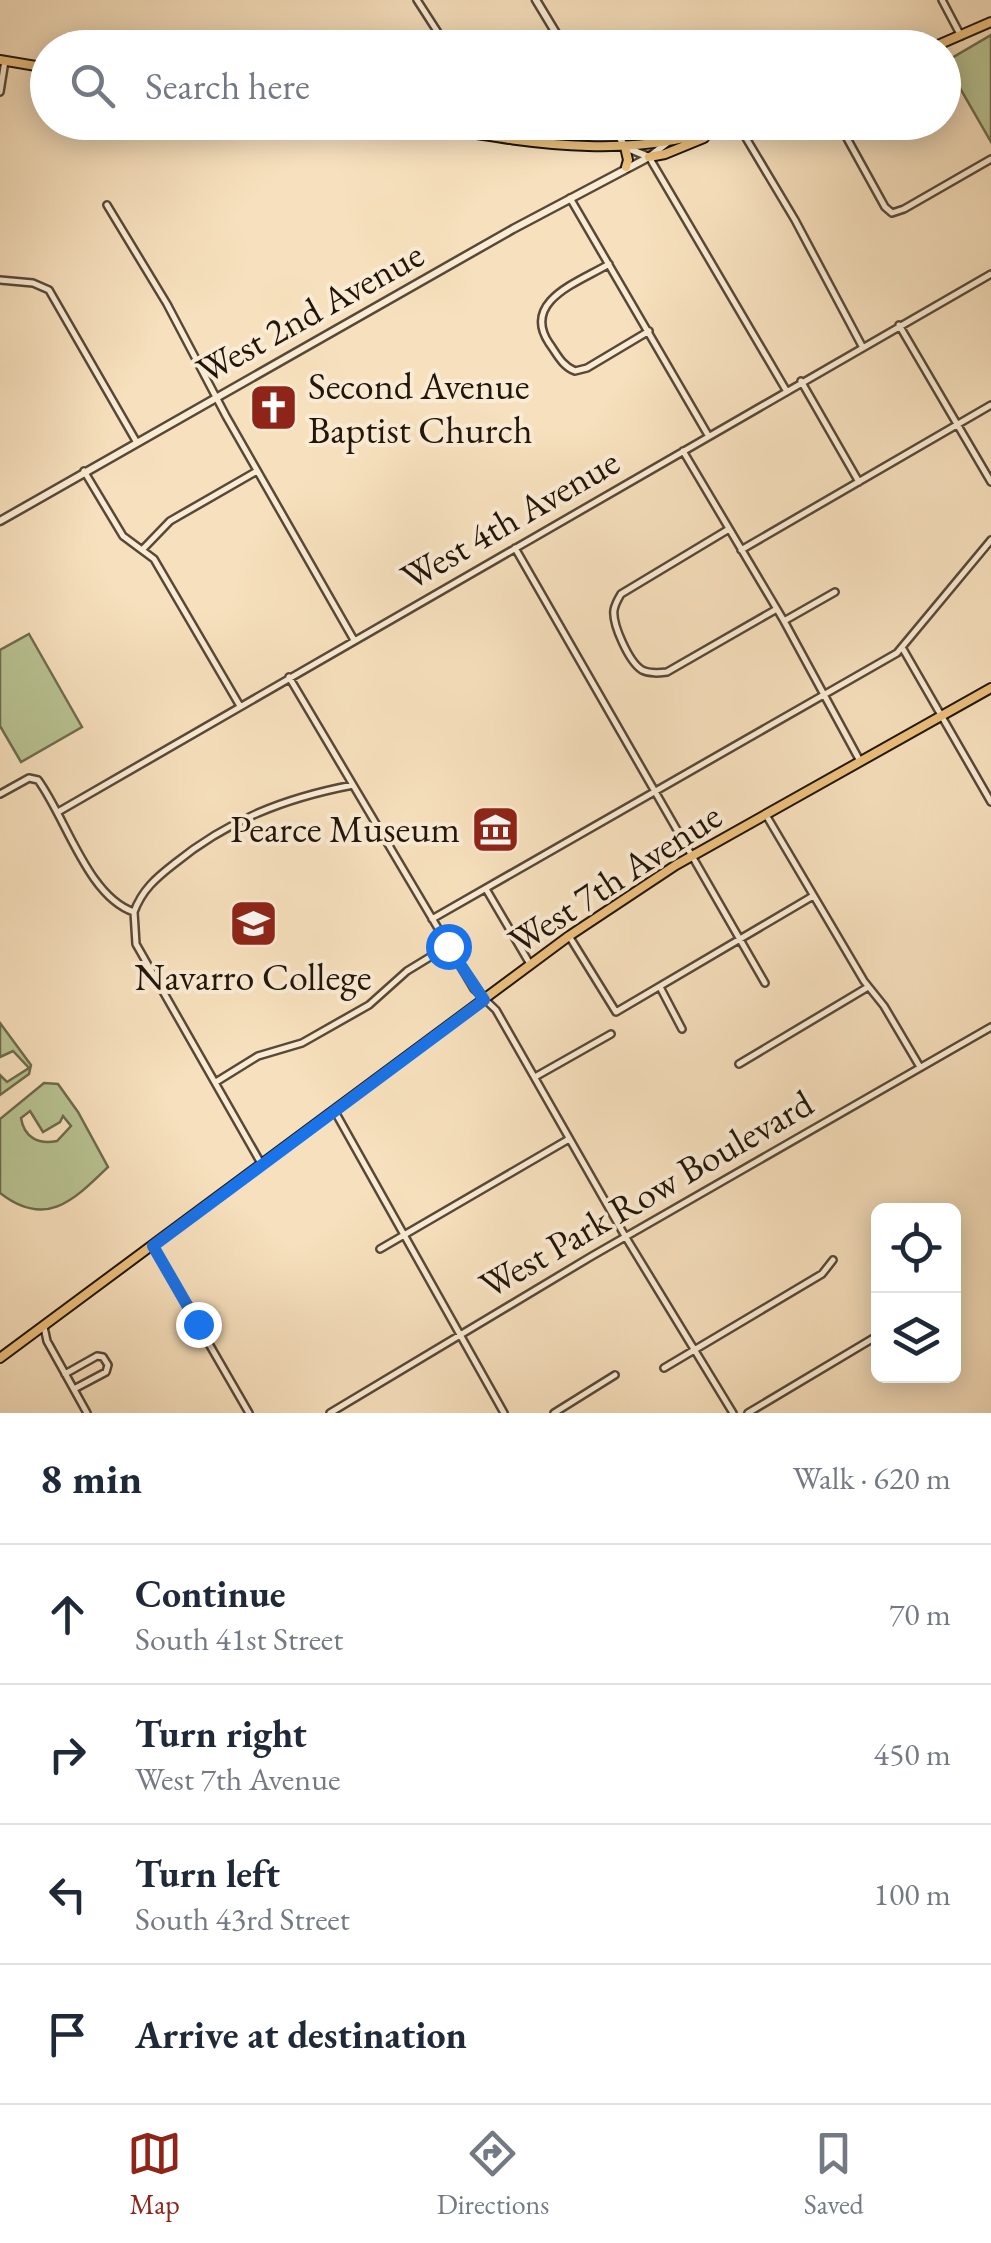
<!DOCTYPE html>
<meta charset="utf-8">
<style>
:root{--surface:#fff;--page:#f6f6f7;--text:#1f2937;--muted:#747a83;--line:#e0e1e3;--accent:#8f2418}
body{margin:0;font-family:"EB Garamond",serif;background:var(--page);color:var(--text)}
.controls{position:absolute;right:30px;bottom:30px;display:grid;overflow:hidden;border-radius:15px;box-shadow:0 5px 25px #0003}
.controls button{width:90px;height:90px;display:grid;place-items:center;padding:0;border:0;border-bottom:2px solid var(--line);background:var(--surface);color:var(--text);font:50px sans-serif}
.stop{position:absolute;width:30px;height:30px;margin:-22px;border:8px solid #1a73e8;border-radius:50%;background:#fff}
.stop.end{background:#1a73e8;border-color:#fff;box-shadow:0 2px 10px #0008}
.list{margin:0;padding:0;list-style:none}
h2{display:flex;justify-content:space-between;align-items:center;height:130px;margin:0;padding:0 40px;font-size:42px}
h2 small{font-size:32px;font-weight:400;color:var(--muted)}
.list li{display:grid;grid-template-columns:65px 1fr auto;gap:30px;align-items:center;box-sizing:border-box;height:140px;padding:0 40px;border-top:2px solid var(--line)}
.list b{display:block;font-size:38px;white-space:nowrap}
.list p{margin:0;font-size:32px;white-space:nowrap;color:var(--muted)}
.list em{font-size:32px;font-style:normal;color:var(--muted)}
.icon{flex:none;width:55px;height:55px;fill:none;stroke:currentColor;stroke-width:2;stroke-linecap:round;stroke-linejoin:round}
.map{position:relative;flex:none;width:991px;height:1413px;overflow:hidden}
.search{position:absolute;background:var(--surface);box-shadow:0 5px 25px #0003;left:30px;right:30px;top:30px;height:110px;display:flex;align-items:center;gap:25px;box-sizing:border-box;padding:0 35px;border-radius:55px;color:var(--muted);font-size:38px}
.sheet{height:690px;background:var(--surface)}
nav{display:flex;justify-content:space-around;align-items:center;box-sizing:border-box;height:140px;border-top:2px solid var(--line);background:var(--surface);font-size:28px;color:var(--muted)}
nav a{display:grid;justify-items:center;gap:5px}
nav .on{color:var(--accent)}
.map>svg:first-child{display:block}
.green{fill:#b9c393;stroke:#6e6c4e;stroke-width:2.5;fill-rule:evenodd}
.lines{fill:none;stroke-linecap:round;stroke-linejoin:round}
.minor-casing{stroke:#574837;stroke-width:10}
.tertiary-casing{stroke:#574837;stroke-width:11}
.primary-casing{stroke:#22160a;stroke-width:12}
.minor{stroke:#faebd4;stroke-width:5}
.tertiary{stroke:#faebd4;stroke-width:6}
.primary{stroke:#ecc07e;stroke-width:8}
.route{stroke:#1a73e8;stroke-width:12}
.labels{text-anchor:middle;stroke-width:8;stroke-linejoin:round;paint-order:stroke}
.street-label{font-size:38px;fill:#22160a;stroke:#faebd4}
.poi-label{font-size:38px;fill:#22160a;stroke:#faebd4;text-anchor:start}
</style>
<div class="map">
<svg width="991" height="1413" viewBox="0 0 991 1413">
<rect width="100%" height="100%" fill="#f7e0bd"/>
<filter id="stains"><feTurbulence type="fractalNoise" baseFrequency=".002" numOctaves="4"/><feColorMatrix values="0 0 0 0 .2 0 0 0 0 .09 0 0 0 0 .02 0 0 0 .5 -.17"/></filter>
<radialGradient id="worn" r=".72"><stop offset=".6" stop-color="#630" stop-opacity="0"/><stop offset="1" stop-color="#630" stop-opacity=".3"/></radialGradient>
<path class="green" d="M991,35V142L945,62Z
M29,634L82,727L21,762L0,726V650Z
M0,1023L31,1065L29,1074L0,1095V1075L7,1082L29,1068L13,1051L0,1057Z
M44,1083L58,1084L78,1112L108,1167C74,1200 46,1229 0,1193V1119ZM30,1111L43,1132L60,1122L63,1116L71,1126L57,1141C38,1145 24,1137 21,1118Z"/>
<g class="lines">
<defs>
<path id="minor" d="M417,0L448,48
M942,0L961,36
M0,92L5,61
M838,122L885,207L892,213L904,209L991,159
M737,123L795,220L862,346
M649,157L786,390
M570,198L708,435
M107,205L167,304L226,416L354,640
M609,264C579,282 521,301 549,343C557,354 562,366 575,371L587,368L649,331
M0,280L33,283L49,290L136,441
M899,325L991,482
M801,381L859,482
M683,451L784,621L860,761
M84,471L123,536L154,559L240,706
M729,529L621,594C618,599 615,604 614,610C612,624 629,662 642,670C650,674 659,673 667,672L775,610
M515,548L765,983
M143,549L170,521L257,471
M741,550L991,405
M784,621L835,592
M903,649L991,802
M289,677L474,989L496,1010L625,1236L733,1413
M0,794L29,778L38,780C66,818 88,897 134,912L136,944L262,1165
M58,812L991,274
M766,815L864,981L884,1006L920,1067
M486,889L530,964
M134,912C142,890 156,878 174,864C228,820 285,798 353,785
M432,919L897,653L991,540
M569,936L616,1012L813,896
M660,987L682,1029
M739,1064L868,987
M535,1077L611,1034
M216,1082L258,1056L302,1043L369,1005L407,971L448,946
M334,1110L504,1413
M153,1247L249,1413
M380,1249L569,1139
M44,1327L47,1341L87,1413
M664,1368L822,1274L833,1260
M65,1374L97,1356L103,1357L108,1365L106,1372L74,1389
M330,1413L592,1256L991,1027
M554,1413L615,1375
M748,1413L877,1336"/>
<path id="tertiary" d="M536,0L565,48
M611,122L625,147L649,157
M0,521L513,229L649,157L668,142"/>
<path id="primary" d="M931,48L991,22
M0,60L48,68
M403,122C515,140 628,166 737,122
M625,147L628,160L626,167
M649,157L665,154L704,138
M0,1358L569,936L676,865L991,688"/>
</defs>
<use href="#minor" class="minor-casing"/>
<use href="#tertiary" class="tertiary-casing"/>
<use href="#primary" class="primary-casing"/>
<use href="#minor" class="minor"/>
<use href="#tertiary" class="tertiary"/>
<use href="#primary" class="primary"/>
</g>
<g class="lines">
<path class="route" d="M198,1324L153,1246L484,1000L448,946"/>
</g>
<defs>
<symbol id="church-square" viewBox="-11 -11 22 22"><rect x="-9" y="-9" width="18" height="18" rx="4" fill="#8f2418" stroke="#faebd4"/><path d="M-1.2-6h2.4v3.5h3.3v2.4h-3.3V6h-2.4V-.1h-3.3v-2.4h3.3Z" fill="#fff"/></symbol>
<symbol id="museum-square" viewBox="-11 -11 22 22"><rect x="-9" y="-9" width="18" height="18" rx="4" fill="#8f2418" stroke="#faebd4"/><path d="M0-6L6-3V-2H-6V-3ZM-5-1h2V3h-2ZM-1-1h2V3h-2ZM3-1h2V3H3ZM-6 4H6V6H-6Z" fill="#fff"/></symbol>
<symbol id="university-square" viewBox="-11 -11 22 22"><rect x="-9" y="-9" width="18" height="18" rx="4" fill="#8f2418" stroke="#faebd4"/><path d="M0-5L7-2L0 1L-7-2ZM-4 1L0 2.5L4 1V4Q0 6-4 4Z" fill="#fff"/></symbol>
</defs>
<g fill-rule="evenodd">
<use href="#church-square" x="246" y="380" width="55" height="55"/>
<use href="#museum-square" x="468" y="802" width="55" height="55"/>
<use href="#university-square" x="226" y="896" width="55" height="55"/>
</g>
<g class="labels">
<g class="street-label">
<text transform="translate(310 312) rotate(-29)" y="13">West 2nd Avenue</text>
<text transform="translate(510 519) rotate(-30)" y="13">West 4th Avenue</text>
<text transform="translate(615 878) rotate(-33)" y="13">West 7th Avenue</text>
<text transform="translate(646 1194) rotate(-30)" y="13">West Park Row Boulevard</text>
</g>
<g class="poi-label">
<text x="308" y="399">Second Avenue<tspan x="308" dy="44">Baptist Church</tspan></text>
<text x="460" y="842" text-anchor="end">Pearce Museum</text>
<text x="253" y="990" text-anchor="middle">Navarro College</text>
</g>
</g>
<rect width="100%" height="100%" filter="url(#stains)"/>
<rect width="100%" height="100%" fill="url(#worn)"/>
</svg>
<div class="controls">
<button><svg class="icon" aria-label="locate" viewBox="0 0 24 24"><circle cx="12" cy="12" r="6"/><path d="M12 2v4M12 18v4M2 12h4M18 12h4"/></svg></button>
<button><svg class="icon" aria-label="layers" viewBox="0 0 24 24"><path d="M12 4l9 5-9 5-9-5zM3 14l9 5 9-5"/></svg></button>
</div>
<div class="stop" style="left:448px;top:946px"></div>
<div class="stop end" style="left:198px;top:1324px"></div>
<div class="search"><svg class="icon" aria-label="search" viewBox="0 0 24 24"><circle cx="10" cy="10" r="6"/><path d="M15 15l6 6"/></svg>Search here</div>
</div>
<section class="sheet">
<h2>8 min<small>Walk · 620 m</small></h2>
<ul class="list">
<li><svg class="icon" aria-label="ahead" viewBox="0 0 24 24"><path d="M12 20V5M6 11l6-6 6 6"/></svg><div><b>Continue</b><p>South 41st Street</p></div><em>70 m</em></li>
<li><svg class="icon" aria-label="right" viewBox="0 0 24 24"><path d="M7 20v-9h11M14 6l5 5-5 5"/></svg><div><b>Turn right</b><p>West 7th Avenue</p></div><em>450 m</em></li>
<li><svg class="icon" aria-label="left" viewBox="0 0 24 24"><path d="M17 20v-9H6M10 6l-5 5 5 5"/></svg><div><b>Turn left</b><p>South 43rd Street</p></div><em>100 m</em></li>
<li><svg class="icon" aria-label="arrive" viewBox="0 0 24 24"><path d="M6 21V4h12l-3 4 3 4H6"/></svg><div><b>Arrive at destination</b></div></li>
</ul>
</section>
<nav>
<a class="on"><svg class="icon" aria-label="map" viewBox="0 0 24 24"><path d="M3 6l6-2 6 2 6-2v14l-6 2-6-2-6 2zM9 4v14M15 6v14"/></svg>Map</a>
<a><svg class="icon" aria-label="directions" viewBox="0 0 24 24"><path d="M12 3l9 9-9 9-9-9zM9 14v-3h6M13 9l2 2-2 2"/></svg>Directions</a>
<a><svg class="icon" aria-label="saved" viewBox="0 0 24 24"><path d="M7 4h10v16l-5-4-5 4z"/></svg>Saved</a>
</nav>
